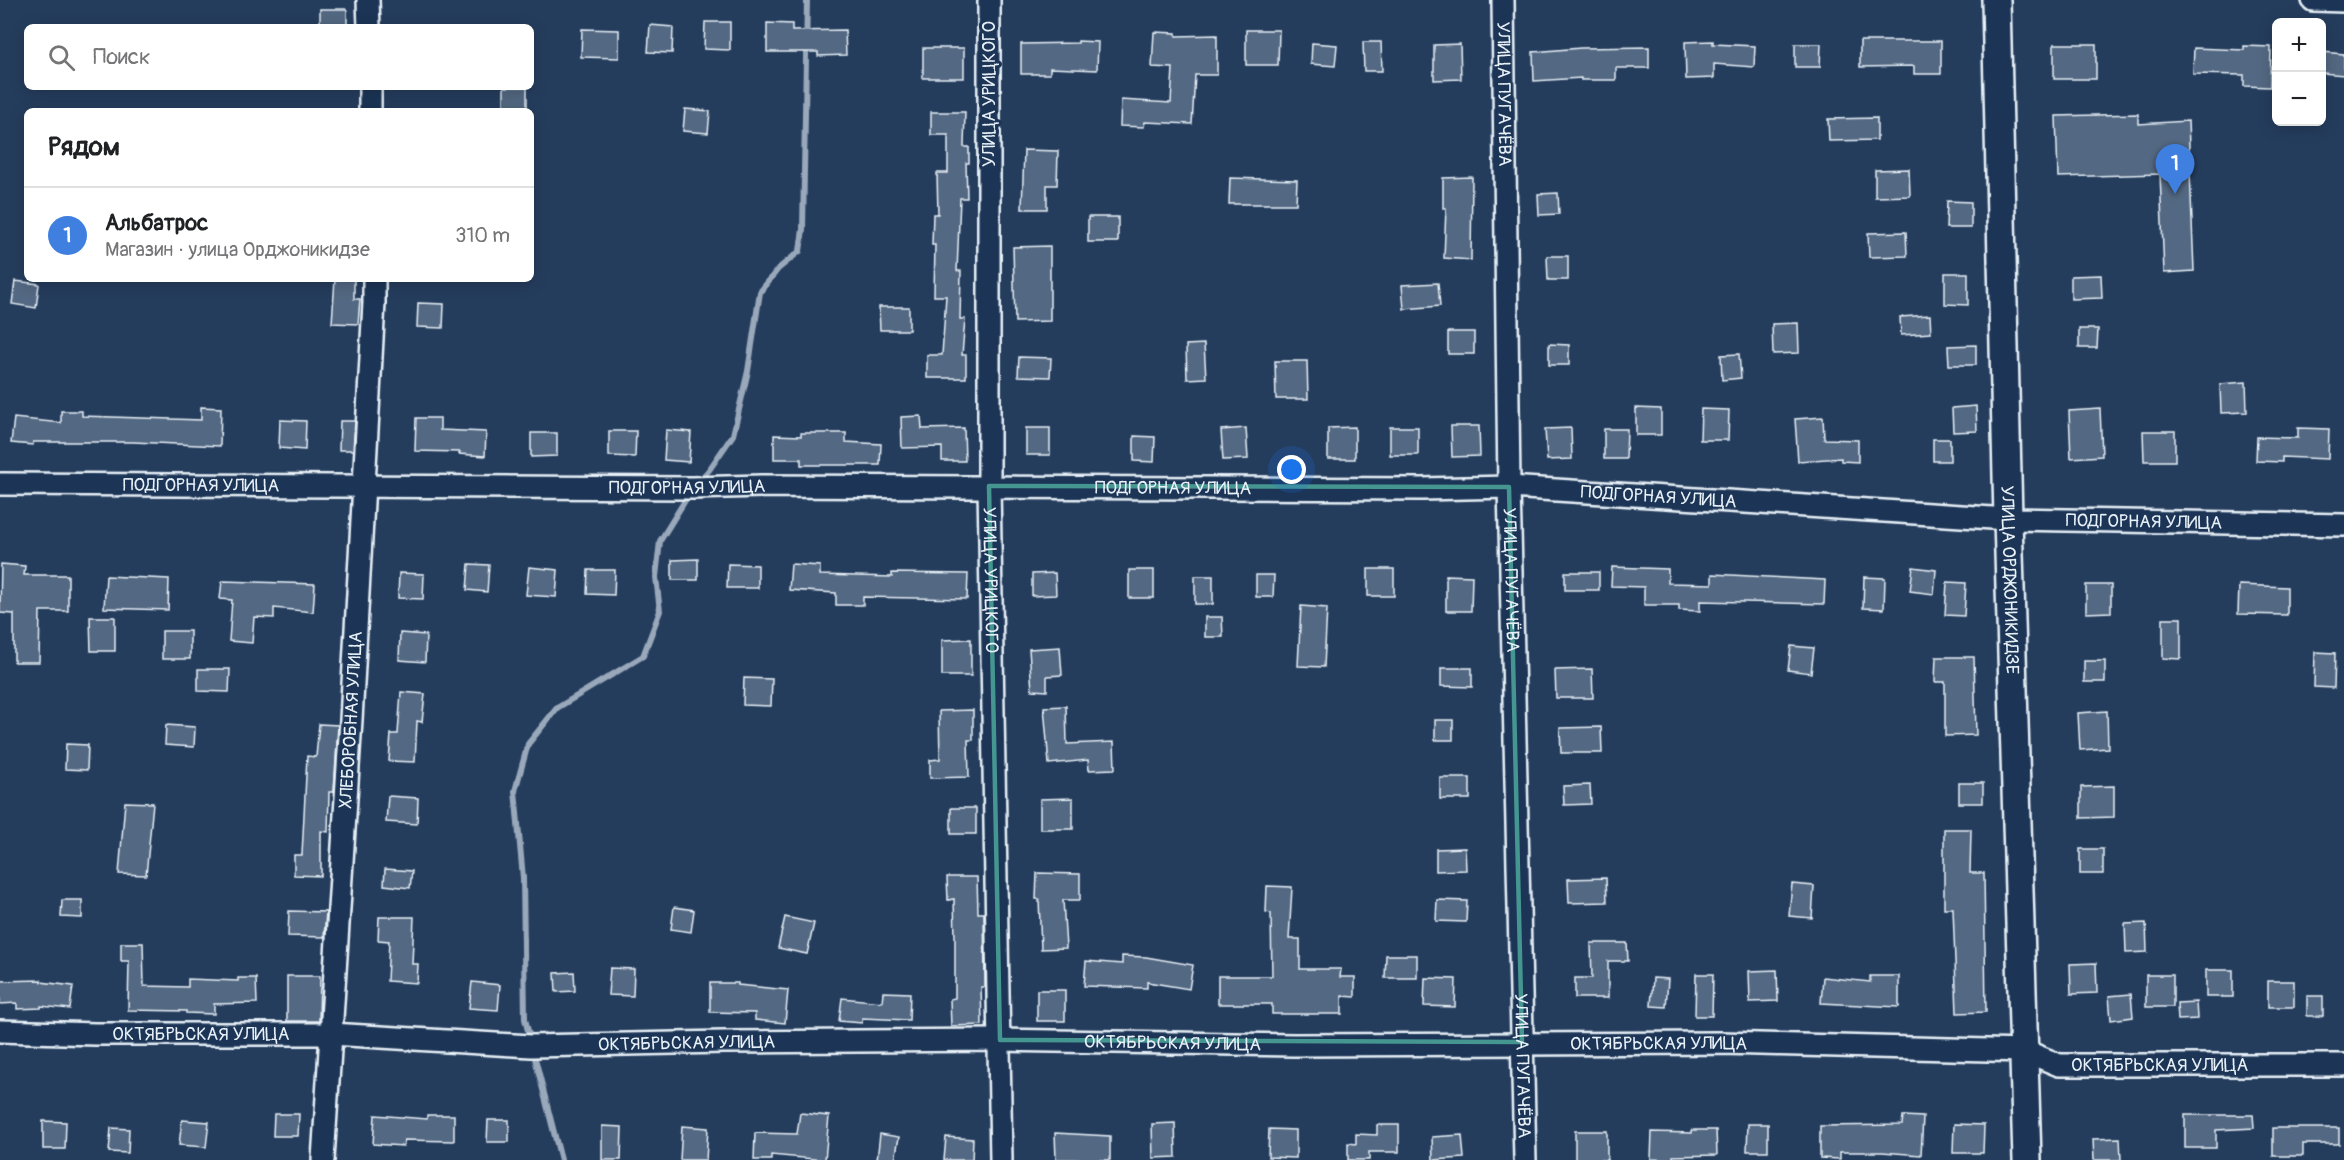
<!DOCTYPE html>
<html lang="ru">
<meta charset="utf-8">
<style>
:root{--surface:#fff;--page:#f6f6f6;--text:#202124;--muted:#757577;--line:#e0e0e0;--accent:#84575d}
body{margin:0;font-family:Pangolin,sans-serif;background:var(--page);color:var(--text)}
.controls{position:absolute;right:18px;top:18px;display:grid;overflow:hidden;border-radius:9px;box-shadow:0 3px 15px #0003}
.controls button{width:54px;height:54px;display:grid;place-items:center;padding:0;border:0;border-bottom:2px solid var(--line);background:var(--surface);color:var(--text);font:30px sans-serif}
.you{position:absolute;left:1292px;top:470px;width:21px;height:21px;margin:-15px;border:4px solid #fff;border-radius:50%;background:#1a73e8;box-shadow:0 0 0 9px #1a73e833}
.badge{display:grid;place-items:center;width:39px;height:39px;border-radius:50%;background:var(--accent);color:#fff;font-size:20px;font-weight:700}
.pin{position:absolute;translate:-50% -50px;filter:drop-shadow(0 2px 3px #0008)}
.pin::after{content:'';position:absolute;top:32px;width:21px;height:18px;background:inherit;clip-path:polygon(0 0,100% 0,50% 100%)}
.list{margin:0;padding:0;list-style:none}
h2{display:flex;justify-content:space-between;align-items:center;height:78px;margin:0;padding:0 24px;font-size:26px}
h2 small{font-size:20px;font-weight:400;color:var(--muted)}
.list li{display:grid;grid-template-columns:39px 1fr auto;gap:18px;align-items:center;box-sizing:border-box;height:96px;padding:0 24px;border-top:2px solid var(--line)}
.list b{display:block;font-size:22px;white-space:nowrap}
.list p{margin:0;font-size:20px;white-space:nowrap;color:var(--muted)}
.list em{font-size:20px;font-style:normal;color:var(--muted)}
.icon{flex:none;width:33px;height:33px;fill:none;stroke:currentColor;stroke-width:2;stroke-linecap:round;stroke-linejoin:round}
.map{position:relative;flex:none;width:2344px;height:1160px;overflow:hidden}
.search{position:absolute;background:var(--surface);box-shadow:0 3px 15px #0003;left:24px;top:24px;width:510px;height:66px;display:flex;align-items:center;gap:15px;box-sizing:border-box;padding:0 21px;border-radius:9px;color:var(--muted);font-size:22px}
.panel{position:absolute;background:var(--surface);box-shadow:0 3px 15px #0003;left:24px;top:108px;width:510px;height:174px;border-radius:9px}
.map>svg:first-child{display:block}
.lines{fill:none;stroke-linecap:round;stroke-linejoin:round}
.stream{stroke:#99a8ba;stroke-width:6}
.building{fill:#536782;stroke:#e8f1f8;stroke-width:1.5}
.minor-casing{stroke:#e8f1f8;stroke-width:26}
.tertiary-casing{stroke:#e8f1f8;stroke-width:32}
.minor{stroke:#1d3557;stroke-width:21}
.tertiary{stroke:#1d3557;stroke-width:27}
.marked{fill:none;stroke:#459590;stroke-width:4.5;stroke-linejoin:round}
.labels{text-anchor:middle;stroke-width:6;stroke-linejoin:round;paint-order:stroke}
.street-label{font-size:18px;fill:#e8f1f8;stroke:#1d3557}
</style>
<div class="map">
<svg width="2344" height="1160" viewBox="0 0 2344 1160">
<rect width="100%" height="100%" fill="#253d5d"/>
<filter id="ink" filterUnits="userSpaceOnUse"><feTurbulence type="fractalNoise" baseFrequency=".0167" numOctaves="2"/><feDisplacementMap in="SourceGraphic" scale="12" xChannelSelector="R" yChannelSelector="G"/><feConvolveMatrix kernelMatrix="1 2 1 2 8 2 1 2 1" color-interpolation-filters="sRGB"/></filter>
<g filter="url(#ink)">
<g class="lines">
<path class="stream" d="M697,483L709,470L733,435L748,371L760,292L778,269L800,251L803,229L807,0
M561,1160L525,1019L523,878L515,791L528,744L557,708L643,656L660,611L656,577L660,541L689,494"/>
</g>
<path class="building" d="M320,9H347V27H320Z
M705,22H730V50L704,49Z
M767,23L792,24V31L845,30L846,55L818,56V52H767Z
M650,25L673,27L672,53L648,52Z
M582,29L619,30V58L581,57Z
M1246,30H1279L1278,65H1246Z
M1154,32L1176,33V36L1217,35V75H1195L1192,124L1145,122L1144,127L1120,126L1121,100L1171,103L1173,68L1152,67Z
M1078,41L1098,42L1097,70L1050,68V74H1021V44L1078,43Z
M1713,41V44L1755,46L1754,67L1714,64V78L1686,79L1685,42Z
M1860,41H1941V74H1914V66L1860,67Z
M1363,42H1381L1382,71H1364Z
M1312,43L1337,45L1335,66L1311,64Z
M1460,44L1461,79L1434,80V45Z
M1795,44H1821L1820,67H1795Z
M2054,44H2096V79H2054Z
M2244,46L2271,47L2270,87L2244,86V75L2193,74L2194,48L2244,50Z
M1649,47V68H1616V80H1581V78L1534,81L1533,52L1581,48Z
M923,48H964V78H923Z
M2322,52L2344,54V75L2322,73Z
M504,87H527V111H504Z
M685,109L710,111L708,133L683,131Z
M931,112H965L964,147H969V163H966L967,198H960L957,271H961L960,319H965L962,355H966V378H927V355H942L946,296H934L935,245H932L933,214H938L937,173H948V135H931Z
M2138,114V124L2188,121L2194,271L2164,273L2160,174L2058,177L2056,116Z
M1877,118V140L1829,141L1828,119Z
M1024,150L1058,151L1057,185H1047V209H1022Z
M1909,169L1910,196L1875,197V170Z
M1472,177L1471,260L1444,258L1446,208H1443V178Z
M1230,178L1297,180L1296,204H1229Z
M1558,193L1559,214L1539,215L1538,194Z
M1947,201L1971,202V228H1946Z
M1088,217H1118V242H1088Z
M1906,232L1907,256L1869,257L1868,233Z
M1050,246V321L1015,322L1013,247Z
M1547,256H1568V280H1548Z
M1945,273H1968V305L1945,304Z
M2101,275L2102,298L2071,299V276Z
M335,279H354V299H360L358,324L332,323Z
M15,281L39,284L36,308L12,304Z
M1438,283L1440,306L1404,309L1402,285Z
M418,303L444,304L443,328L417,327Z
M879,307H909V330H880Z
M1930,315L1931,333L1901,335L1900,317Z
M1798,323L1799,353L1773,354L1772,324Z
M2079,329H2098L2097,348H2079Z
M1448,332H1474V354H1448Z
M1204,344L1206,378L1187,379L1186,345Z
M1549,344L1569,345V365H1549Z
M1976,345V365H1949L1948,346Z
M1739,354L1741,378L1722,380L1721,355Z
M1019,357L1051,358L1050,377L1018,376Z
M1275,361H1307L1308,399H1276Z
M2246,382L2247,412L2221,413L2220,384Z
M1976,406L1977,431L1953,432L1952,408Z
M201,407L221,408L220,446L133,442H33V445L11,443L14,418L61,423V411H82V416L201,420Z
M1636,408L1661,409V435H1636Z
M1701,409L1729,410L1728,440H1700Z
M2100,409L2102,456L2071,458L2069,411Z
M921,416L922,429L964,428L965,461H942V447L902,448L901,417Z
M1823,417L1824,439L1858,440V462L1841,461V458L1798,461L1795,419Z
M416,418H440V430L486,432L485,456L459,454L460,452L415,451Z
M280,420L306,421L305,450L279,448Z
M340,421H355L353,450H339Z
M1451,426H1479L1480,456L1452,457Z
M1355,427V459H1328V428Z
M1390,427H1418V455H1390Z
M1026,428H1050V455H1026Z
M1246,428L1248,459L1223,460L1221,430Z
M1571,428L1572,459L1547,460L1545,429Z
M2298,428L2329,429L2328,459L2282,457V462L2256,461L2257,437L2298,438Z
M1604,429H1627L1626,459H1604Z
M666,430L691,432L689,462L664,460Z
M609,431H636L635,457L609,456Z
M2143,431H2175V461H2144Z
M531,433H557V456L531,457Z
M801,433H846V442L881,444L880,465H801V459H774V435L801,436Z
M1134,436L1155,437L1154,462L1134,461Z
M1933,439H1950V461H1933Z
M698,559V580H672V560Z
M1,564L25,566L24,575H68V611H40L39,662H14V614L0,613Z
M469,564L489,565L487,592L467,590Z
M728,564L758,565V588H727Z
M791,564L820,566V575L892,577V573L968,574L967,599L863,597V605H836V593L789,590Z
M529,567L558,570L556,597L526,595Z
M1612,567L1668,569V583L1712,584V574L1825,580L1824,604L1700,601V611L1679,610V605H1644V587L1611,586Z
M1913,567L1936,570L1934,594L1910,591Z
M1368,569H1394V596H1368Z
M588,570H615L614,595L587,594Z
M1129,570H1154V598H1129Z
M1565,572H1599V590H1565Z
M399,573L424,574L423,599L398,598Z
M1055,573L1056,595L1032,596V574Z
M1256,575H1274L1273,597H1256Z
M1446,575L1472,576L1471,611H1446Z
M106,576L169,579L168,610L104,608Z
M1195,576H1213V604H1195Z
M1864,577L1885,578L1884,609L1863,608Z
M222,581L315,584L313,612L274,608V618L254,617L252,643L229,641L232,600L220,599Z
M1947,582L1966,583L1964,616L1945,615Z
M2086,585H2111V612L2086,613Z
M2239,585L2287,587V615L2238,614Z
M1301,606L1327,608L1324,667L1298,666Z
M90,617H115V651H91Z
M1205,617H1222L1223,637H1205Z
M2163,618H2181V659L2163,658Z
M162,631H190V659H162Z
M400,633L426,635L425,662L399,660Z
M971,639V676H942V640Z
M1791,646L1814,648L1811,673L1788,670Z
M1060,647L1062,675L1047,676V691L1032,690L1029,649Z
M2315,652L2335,653L2334,688L2314,687Z
M1936,657H1974L1976,735L1945,736V682H1935Z
M2084,661H2105V682H2084Z
M1441,668H1472V687L1441,686Z
M198,669H230L229,692L198,691Z
M1592,669L1593,698H1556L1555,670Z
M744,678L772,679L771,706L743,705Z
M401,692L425,694L422,722L417,721L415,762L389,761L391,734H398Z
M1066,706L1067,744L1114,742L1115,769L1089,770L1088,760L1049,764L1044,707Z
M973,710V740H968L969,777L930,778V760L940,759L939,711Z
M2107,711L2108,748L2080,750L2078,713Z
M1435,720H1453V740H1435Z
M319,724L338,725L334,792H329L328,832L321,831V876L294,875V855H302L307,756L316,757Z
M166,725L195,727L194,747L165,745Z
M1601,727L1602,753H1561L1560,728Z
M66,744L88,745L87,770L65,769Z
M1440,778H1470V799H1440Z
M1959,783H1983V803H1959Z
M1590,785L1591,804L1564,805L1563,786Z
M2114,786V817L2081,818V787Z
M388,796L418,798L417,824L386,822Z
M1073,798V829H1040V799Z
M125,802L153,803L146,875L119,874Z
M951,808H976V834H951Z
M1944,829H1971L1970,873H1984L1986,1012L1957,1013L1953,908H1944Z
M1465,848L1466,870L1436,871V849Z
M2080,849H2103V874H2080Z
M385,869L412,871L410,888L384,885Z
M1037,873L1080,874V900H1063L1066,948L1041,949L1039,899H1036Z
M947,877H977L978,913H984L985,987H981L982,1025L951,1026L950,999L955,998V937L954,899L948,900Z
M1606,878L1607,902L1569,903L1568,879Z
M1792,884L1814,886L1812,918L1789,916Z
M1267,886L1292,887L1289,939H1300V969H1341L1340,977H1355V997L1342,996V1014H1272V1004H1218V976H1272L1271,913L1266,912Z
M62,900H82V918L61,917Z
M1437,900L1467,901L1466,922L1436,921Z
M674,907L694,910L691,932L671,929Z
M289,911L326,912L324,937L288,936Z
M379,917H414L412,964H418L417,983L387,981L389,941L378,940Z
M785,917L814,923L807,954L778,948Z
M2146,923L2147,952L2126,953L2125,924Z
M121,943H143L144,986L188,987V979L238,981V978H256L257,1003L214,1004V1014L186,1013V1011L128,1010L129,961H121Z
M1591,943H1627L1628,961H1608V998H1575V978H1592Z
M1386,955H1417V978H1385Z
M1122,956L1146,957L1193,965L1189,989L1147,982V988L1084,986L1086,961L1122,964Z
M2096,963L2097,993L2071,994L2070,964Z
M610,968L634,969L633,996L608,995Z
M1777,970L1778,1001L1750,1002L1749,971Z
M2206,970H2233V997H2206Z
M574,972L575,991L556,992L555,973Z
M1696,974H1713L1712,1016H1695Z
M2146,975H2173V1007H2146Z
M287,976H320L319,1021H287Z
M1870,976H1899V1007L1821,1003L1823,977L1870,982Z
M1425,978L1456,979L1455,1007L1424,1006Z
M1653,978L1668,979L1666,1007L1651,1006Z
M41,980V982L73,986L70,1009L41,1006V1008L17,1009V1003L0,1004V981Z
M2268,981H2294V1007H2268Z
M472,982L500,985L498,1010L469,1008Z
M710,983H738V985L788,990L785,1023L755,1020V1013L710,1012Z
M1037,990H1065V1021H1037Z
M883,992L910,993L909,1020L862,1018V1023L839,1021L842,998L882,1002Z
M2131,994L2133,1017L2111,1020L2109,996Z
M2307,996H2323V1016H2307Z
M2196,1002L2197,1019L2178,1020L2177,1003Z
M800,1113L829,1116L825,1160L771,1155V1160H754L755,1133L797,1134Z
M274,1114H299L298,1136H273Z
M375,1115L427,1119V1115H454V1141L404,1140L403,1146L373,1144Z
M2185,1115H2253L2254,1128L2216,1130V1148H2185Z
M1903,1116L1923,1117L1921,1155L1882,1152H1840V1159L1820,1158V1126L1902,1125Z
M182,1120L209,1122L206,1147L179,1145Z
M488,1120H509V1142H487Z
M43,1121L66,1122L65,1149H43Z
M1175,1123L1176,1157L1153,1158L1152,1124Z
M1748,1124H1768V1151H1747Z
M1954,1124L1984,1125L1983,1153H1953Z
M1377,1125H1399V1152H1369V1160H1348V1143L1356,1144V1134L1377,1135Z
M602,1126L622,1127L621,1160H602Z
M682,1126L708,1128L706,1160H680Z
M111,1128L129,1129L128,1153L109,1152Z
M2273,1128H2339V1144H2303V1156H2273Z
M1269,1129L1296,1130V1158L1268,1157Z
M1692,1130H1716L1717,1155L1673,1156V1160L1651,1159L1652,1132L1692,1133Z
M1575,1131H1607V1160H1575Z
M1055,1133L1110,1136V1160L1056,1159Z
M880,1134L899,1137L895,1160H877Z
M1462,1135L1464,1158L1433,1160L1432,1137Z
M946,1137L973,1139L972,1160H944Z
M2120,1138L2121,1160H2094L2093,1139Z"/>
<g class="lines">
<defs>
<g id="minor">
<path d="M368,0L369,27"/>
<path id="s1" d="M989,0V486L1001,1160"/>
<path id="s2" d="M1503,0L1509,487L1525,1160"/>
<path d="M2313,0L2344,1"/>
<path d="M370,87V111"/>
<path id="s3" d="M0,484L692,488L761,486L1422,489L1509,487L2008,519L2344,525"/>
<path id="s4" d="M0,1031L95,1034H331L531,1046L724,1042L1000,1040L1294,1045L1721,1043L2025,1051L2059,1065H2344"/>
<path id="s5" d="M323,1160L351,720L374,303V279"/>
</g>
<g id="tertiary">
<path id="s6" d="M1996,0L2008,519L2027,1160"/>
</g>
</defs>
<use href="#minor" class="minor-casing"/>
<use href="#tertiary" class="tertiary-casing"/>
<use href="#minor" class="minor"/>
<use href="#tertiary" class="tertiary"/>
</g>
</g>
<path class="marked" d="M989,486L1509,487L1522,1042L1000,1040Z"/>
<g class="labels">
<g class="street-label">
<text transform="translate(989 94) rotate(-90)" y="6">УЛИЦА УРИЦКОГО</text>
<text dy="6" stroke="none"><textPath href="#s2" startOffset="94">УЛИЦА ПУГАЧЁВА</textPath></text>
<text dy="6" stroke="none"><textPath href="#s3" startOffset="201">ПОДГОРНАЯ УЛИЦА</textPath></text>
<text dy="6" stroke="none"><textPath href="#s3" startOffset="687">ПОДГОРНАЯ УЛИЦА</textPath></text>
<text dy="6" stroke="none"><textPath href="#s3" startOffset="1173">ПОДГОРНАЯ УЛИЦА</textPath></text>
<text dy="6" stroke="none"><textPath href="#s3" startOffset="1659">ПОДГОРНАЯ УЛИЦА</textPath></text>
<text dy="6" stroke="none"><textPath href="#s3" startOffset="2145">ПОДГОРНАЯ УЛИЦА</textPath></text>
<text dy="6" stroke="none"><textPath href="#s1" startOffset="580">УЛИЦА УРИЦКОГО</textPath></text>
<text dy="6" stroke="none"><textPath href="#s2" startOffset="580">УЛИЦА ПУГАЧЁВА</textPath></text>
<text dy="6" stroke="none"><textPath href="#s6" startOffset="580">УЛИЦА ОРДЖОНИКИДЗЕ</textPath></text>
<text dy="6" stroke="none"><textPath href="#s5" startOffset="441">ХЛЕБОРОБНАЯ УЛИЦА</textPath></text>
<text dy="6" stroke="none"><textPath href="#s4" startOffset="201">ОКТЯБРЬСКАЯ УЛИЦА</textPath></text>
<text dy="6" stroke="none"><textPath href="#s4" startOffset="687">ОКТЯБРЬСКАЯ УЛИЦА</textPath></text>
<text dy="6" stroke="none"><textPath href="#s4" startOffset="1173">ОКТЯБРЬСКАЯ УЛИЦА</textPath></text>
<text dy="6" stroke="none"><textPath href="#s4" startOffset="1659">ОКТЯБРЬСКАЯ УЛИЦА</textPath></text>
<text dy="6" stroke="none"><textPath href="#s4" startOffset="2163">ОКТЯБРЬСКАЯ УЛИЦА</textPath></text>
<text dy="6" stroke="none"><textPath href="#s2" startOffset="1066">УЛИЦА ПУГАЧЁВА</textPath></text>
</g>
</g>
</svg>
<div class="controls">
<button>+</button>
<button>−</button>
</div>
<div class="you"></div>
<div class="pin badge" style="left:2175px;top:194px;background:#3f7fe0">1</div>
<div class="search"><svg class="icon" aria-label="search" viewBox="0 0 24 24"><circle cx="10" cy="10" r="6"/><path d="M15 15l6 6"/></svg>Поиск</div>
<section class="panel">
<h2>Рядом<small></small></h2>
<ul class="list">
<li><span class="badge" style="background:#3f7fe0">1</span><div><b>Альбатрос</b><p>Магазин · улица Орджоникидзе</p></div><em>310 m</em></li>
</ul>
</section>
</div>
